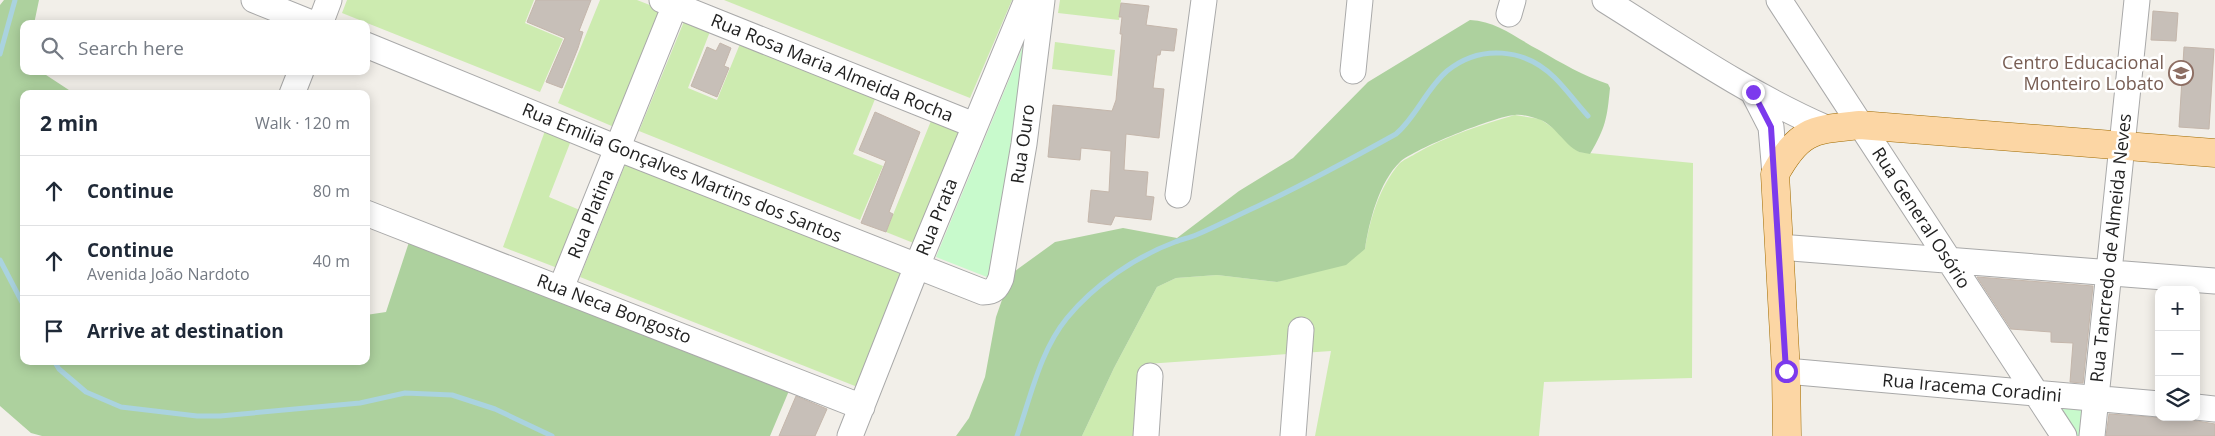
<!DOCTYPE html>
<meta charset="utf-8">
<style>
:root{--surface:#fff;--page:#f6f6f7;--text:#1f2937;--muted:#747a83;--line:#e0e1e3}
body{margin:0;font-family:"Open Sans",sans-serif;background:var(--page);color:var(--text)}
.controls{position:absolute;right:15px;bottom:15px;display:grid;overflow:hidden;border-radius:10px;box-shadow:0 2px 12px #0003}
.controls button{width:45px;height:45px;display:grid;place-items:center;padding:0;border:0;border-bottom:1px solid var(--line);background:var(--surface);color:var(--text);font:25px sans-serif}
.stop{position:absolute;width:15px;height:15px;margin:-11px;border:4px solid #7c3aed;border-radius:50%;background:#fff}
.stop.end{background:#7c3aed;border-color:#fff;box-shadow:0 1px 5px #0008}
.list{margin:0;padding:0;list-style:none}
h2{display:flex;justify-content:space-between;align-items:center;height:65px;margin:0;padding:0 20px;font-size:21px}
h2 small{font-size:16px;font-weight:400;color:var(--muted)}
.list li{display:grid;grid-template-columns:32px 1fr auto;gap:15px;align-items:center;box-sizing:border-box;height:70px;padding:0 20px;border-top:1px solid var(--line)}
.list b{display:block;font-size:19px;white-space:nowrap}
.list p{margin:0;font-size:16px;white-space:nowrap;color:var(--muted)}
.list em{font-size:16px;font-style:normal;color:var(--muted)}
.icon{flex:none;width:28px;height:28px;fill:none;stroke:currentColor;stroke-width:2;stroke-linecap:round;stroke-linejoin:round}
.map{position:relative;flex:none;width:2215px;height:436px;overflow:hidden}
.search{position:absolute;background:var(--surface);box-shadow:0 2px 12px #0003;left:20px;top:20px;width:350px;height:55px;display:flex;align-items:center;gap:12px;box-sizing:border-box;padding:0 18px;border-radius:10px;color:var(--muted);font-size:19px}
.panel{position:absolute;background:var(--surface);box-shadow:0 2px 12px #0003;left:20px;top:90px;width:350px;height:275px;border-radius:10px}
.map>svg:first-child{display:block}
.grass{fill:#cdebb0}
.forest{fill:#add19e}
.park{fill:#c8facc}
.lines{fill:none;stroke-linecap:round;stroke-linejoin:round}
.stream{stroke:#aad3df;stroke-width:5}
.building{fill:#c7bfb8;stroke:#c4b6ab}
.minor-casing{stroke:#a9a9a9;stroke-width:27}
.major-casing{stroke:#a06b00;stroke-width:29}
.minor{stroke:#fff;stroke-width:25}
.major{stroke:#fcd6a4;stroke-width:28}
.route{stroke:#7c3aed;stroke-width:6}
.labels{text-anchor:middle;stroke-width:5;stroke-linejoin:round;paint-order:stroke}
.education-label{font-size:18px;fill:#785e54;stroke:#fff;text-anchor:end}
.street-label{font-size:18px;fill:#222;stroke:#fff}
</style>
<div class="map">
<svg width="2215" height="436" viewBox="0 0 2215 436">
<rect width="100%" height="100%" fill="#f2efe9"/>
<path class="grass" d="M347,0H534L525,23L563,39L540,92L342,13Z
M600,0H637L660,9L614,127L558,103Z
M724,0H1012L970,98Z
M1060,0H1121L1119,20L1058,13Z
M685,19L711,29L688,88L717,100L742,39L877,94L853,154L883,166L860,220L639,131Z
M1055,42L1115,50L1112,76L1052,69Z
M1515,115L1540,119L1556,130L1579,152L1693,163L1692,378L1544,382L1539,436H1315L1331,351L1146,364L1142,436H1082L1114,368L1157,287L1176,278L1217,275L1277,282L1365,249C1370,219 1379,188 1399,164C1403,160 1410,157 1415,154C1446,136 1481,125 1515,115Z
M933,116L963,128L916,244L886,232Z
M546,128L572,138L549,197L582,211L560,269L503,247Z
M627,160L906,270L860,388L580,277Z"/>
<path class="forest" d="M4,0H39L34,24H24V71H40L75,94H24V361H366V315L386,312L411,236L791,386L770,436H42L31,433L0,406V5Z
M1470,20C1497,21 1516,38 1539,50C1561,63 1584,76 1608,84L1610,88C1607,118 1606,127 1590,154C1587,153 1582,153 1579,152C1563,144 1555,124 1538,119C1532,117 1522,114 1515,115C1496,116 1414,149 1400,162C1379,182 1369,222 1365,249L1346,265L1277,282L1217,275L1176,278L1157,287L1114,368L1082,436H956L969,418L985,377L996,317L1011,274L1055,242L1123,228L1177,238L1239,191L1293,158L1368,82Z"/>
<path class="park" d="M1030,29L997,281L936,257Z
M2054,407L2084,410L2081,436H2072Z"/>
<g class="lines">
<path class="stream" d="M0,54L15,0
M0,260L24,306
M54,361L59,369L86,392L121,407L197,416H220L360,403L405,393L452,395L495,409L552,436
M1017,436C1031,396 1040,351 1067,318C1094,285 1135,257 1175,242C1182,239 1189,238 1196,235C1217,226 1238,215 1258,206C1305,184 1351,159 1396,134C1417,116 1426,89 1447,71C1480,44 1525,48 1555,78C1567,90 1577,104 1588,116"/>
</g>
<path class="building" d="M536,0H591L579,31L583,32L578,48L562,88L546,82L565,38L527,22Z
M1121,3L1149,6L1146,25L1177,29L1174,51L1161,50L1160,55H1157L1153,88L1164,89L1159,138L1126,134L1124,170L1148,172L1146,196L1154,197L1151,220L1115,216L1111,225L1088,222L1091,190L1109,192L1111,151L1081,148L1080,160L1048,157L1053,105L1112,111L1116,100L1122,34H1120L1122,17H1119Z
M2153,11L2178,13L2176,41L2151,40Z
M720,43L731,48L724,66L729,68L717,97L691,86L707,47L716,51Z
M2184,47L2214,49L2209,129L2179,127Z
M875,112L920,132L889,212L893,214L886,232L861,223L886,161L859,150Z
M1977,277L2093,286L2083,383L2070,382L2073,343L2051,342V332L2011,329Z
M796,396L827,409L815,436H779Z
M2109,414L2191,420L2215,424V436H2106Z"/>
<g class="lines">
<defs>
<path id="minor" d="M254,0L314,24
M662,0L974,125
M1605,0C1677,45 1748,94 1826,128
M1779,0L2064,436
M1509,14L1513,0
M320,24L329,0
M366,45L617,148L983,292C994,292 997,288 1001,278L1024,144L1042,0
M1353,71L1360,0
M1753,92L1771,127L1775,174
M292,94L301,71
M1178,195L1204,0
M366,213L862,407
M1779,247L2215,281
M561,288L677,0
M1786,371L2159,404
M2196,407L2215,409
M850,436L917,266L1027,0
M1146,436L1150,376
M1293,436L1301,330
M2092,436L2137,0"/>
<path id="major" d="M1787,436L1786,371L1775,174C1800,129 1813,130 1860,125L2215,153"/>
</defs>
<use href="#minor" class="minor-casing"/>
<use href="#major" class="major-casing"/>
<use href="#minor" class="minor"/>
<use href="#major" class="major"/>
</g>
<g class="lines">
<path class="route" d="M1753,92L1771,127L1786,371"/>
</g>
<defs>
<symbol id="school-ring" viewBox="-11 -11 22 22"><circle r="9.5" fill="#fff" stroke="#8d6e63" stroke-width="1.5"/><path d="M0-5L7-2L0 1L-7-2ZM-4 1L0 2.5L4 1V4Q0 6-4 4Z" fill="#8d6e63"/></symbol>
</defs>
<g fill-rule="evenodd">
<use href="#school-ring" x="2167" y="59" width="28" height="28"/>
</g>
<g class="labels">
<g class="education-label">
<text x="2164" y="69">Centro Educacional<tspan x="2164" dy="21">Monteiro Lobato</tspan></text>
</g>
<g class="street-label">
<text transform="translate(832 68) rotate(22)" y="6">Rua Rosa Maria Almeida Rocha</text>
<text transform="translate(1023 144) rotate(-82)" y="6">Rua Ouro</text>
<text transform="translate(682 173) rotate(22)" y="6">Rua Emilia Gonçalves Martins dos Santos</text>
<text transform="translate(591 214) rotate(-68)" y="6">Rua Platina</text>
<text transform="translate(937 217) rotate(-68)" y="6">Rua Prata</text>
<text transform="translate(1921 218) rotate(57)" y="6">Rua General Osório</text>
<text transform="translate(2111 248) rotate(-84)" y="6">Rua Tancredo de Almeida Neves</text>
<text transform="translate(614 309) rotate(21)" y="6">Rua Neca Bongosto</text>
<text transform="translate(1972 388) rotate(5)" y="6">Rua Iracema Coradini</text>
</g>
</g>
</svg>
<div class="controls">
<button>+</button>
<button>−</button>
<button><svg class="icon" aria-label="layers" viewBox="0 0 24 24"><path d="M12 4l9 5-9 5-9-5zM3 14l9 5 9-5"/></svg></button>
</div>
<div class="stop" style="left:1786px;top:371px"></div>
<div class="stop end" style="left:1753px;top:92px"></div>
<div class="search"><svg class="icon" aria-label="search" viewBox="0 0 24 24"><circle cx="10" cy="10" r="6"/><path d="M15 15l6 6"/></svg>Search here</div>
<section class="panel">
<h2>2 min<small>Walk · 120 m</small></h2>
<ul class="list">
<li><svg class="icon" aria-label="ahead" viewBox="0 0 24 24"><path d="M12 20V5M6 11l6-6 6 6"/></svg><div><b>Continue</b></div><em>80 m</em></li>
<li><svg class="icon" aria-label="ahead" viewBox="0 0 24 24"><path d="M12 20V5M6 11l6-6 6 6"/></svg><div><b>Continue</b><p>Avenida João Nardoto</p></div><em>40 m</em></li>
<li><svg class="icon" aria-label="arrive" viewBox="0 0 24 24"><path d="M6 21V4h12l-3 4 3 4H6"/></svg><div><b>Arrive at destination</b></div></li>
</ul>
</section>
</div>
